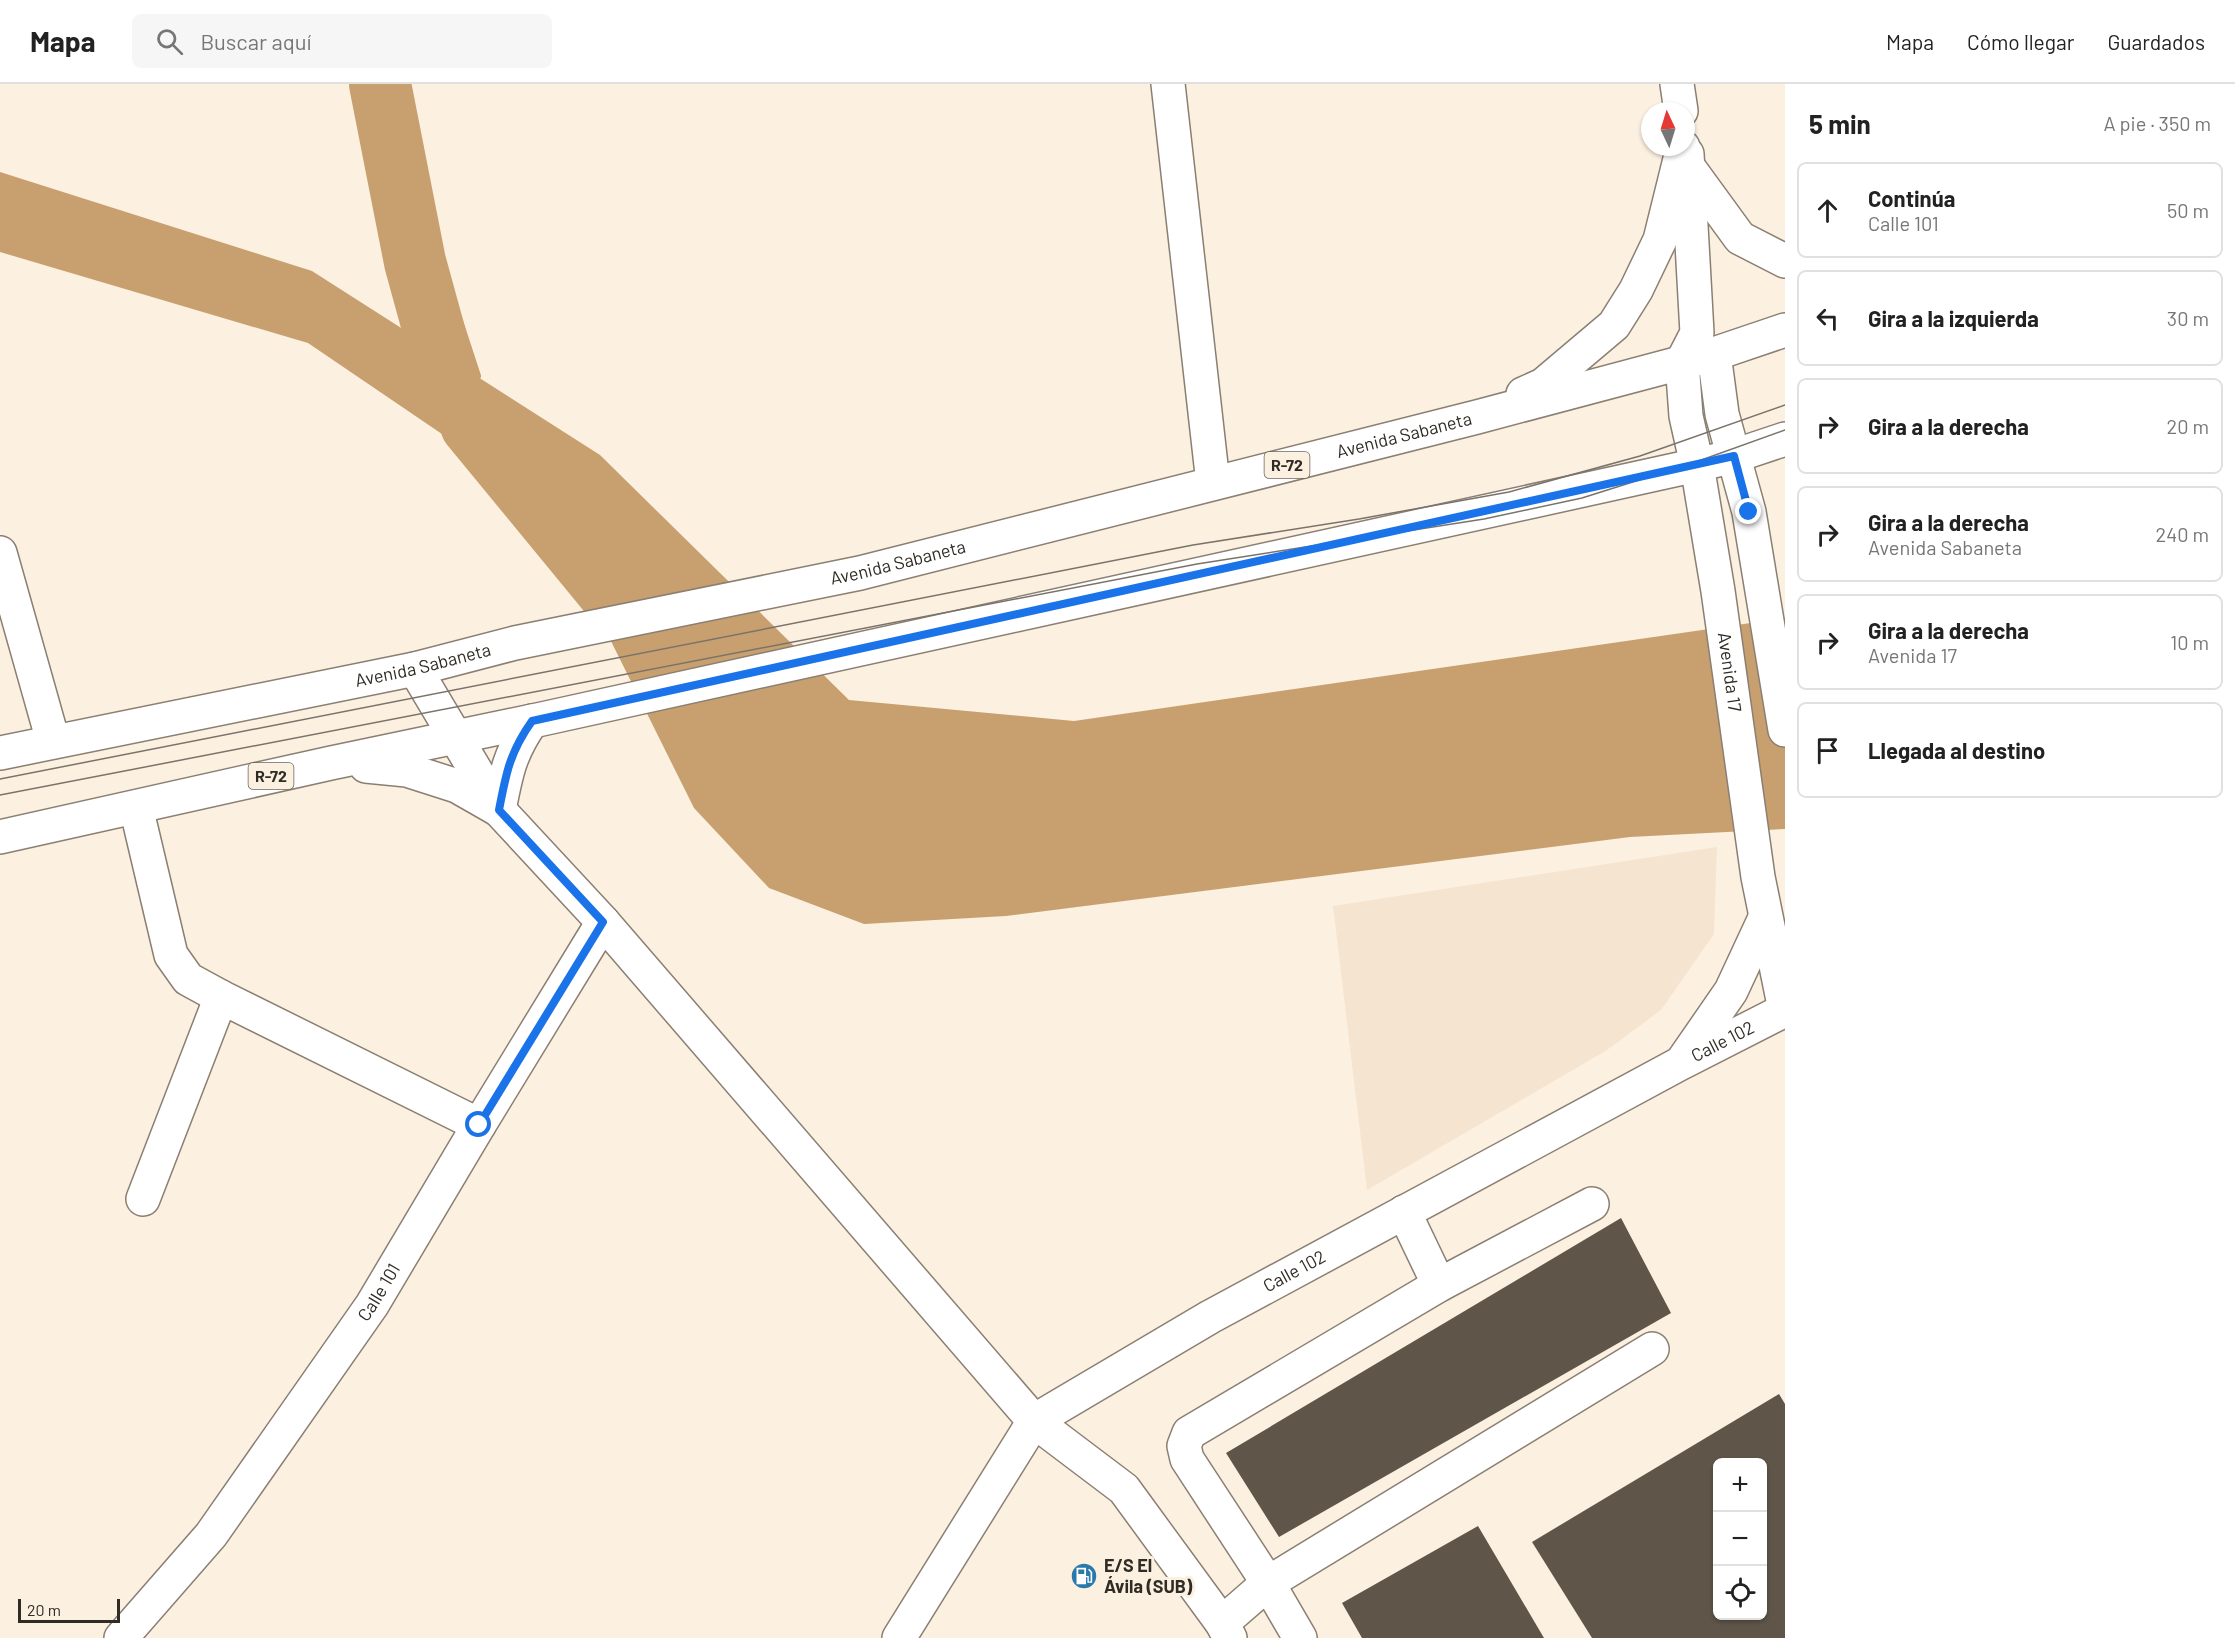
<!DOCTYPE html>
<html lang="es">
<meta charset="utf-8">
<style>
:root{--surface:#fff;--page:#f6f6f6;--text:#222;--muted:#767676;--line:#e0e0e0}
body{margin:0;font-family:Barlow,sans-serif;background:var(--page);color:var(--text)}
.controls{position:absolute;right:18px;bottom:18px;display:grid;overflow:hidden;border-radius:9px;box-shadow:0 2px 4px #0004}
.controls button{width:54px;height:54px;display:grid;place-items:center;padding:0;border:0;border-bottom:2px solid var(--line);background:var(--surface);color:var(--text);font:30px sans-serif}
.compass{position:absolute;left:1641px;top:18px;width:54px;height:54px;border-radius:50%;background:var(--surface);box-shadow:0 2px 4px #0004;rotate:356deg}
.scale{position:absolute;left:18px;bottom:15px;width:102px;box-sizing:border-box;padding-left:6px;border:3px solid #2f2b25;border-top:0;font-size:16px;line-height:21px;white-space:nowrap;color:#2f2b25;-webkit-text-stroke:4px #fcf0e1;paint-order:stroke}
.stop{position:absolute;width:18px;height:18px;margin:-14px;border:4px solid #1a73e8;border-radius:50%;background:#fff}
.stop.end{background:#1a73e8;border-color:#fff;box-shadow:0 2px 6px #0008}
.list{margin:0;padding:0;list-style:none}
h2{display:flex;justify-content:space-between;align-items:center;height:78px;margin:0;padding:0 24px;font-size:26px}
h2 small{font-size:20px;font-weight:400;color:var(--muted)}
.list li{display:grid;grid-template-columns:39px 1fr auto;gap:18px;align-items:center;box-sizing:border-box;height:96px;margin:0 12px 12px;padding:0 12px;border:2px solid var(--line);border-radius:9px}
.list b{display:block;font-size:22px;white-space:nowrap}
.list p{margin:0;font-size:20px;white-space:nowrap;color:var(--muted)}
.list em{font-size:20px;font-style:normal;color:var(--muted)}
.icon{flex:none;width:33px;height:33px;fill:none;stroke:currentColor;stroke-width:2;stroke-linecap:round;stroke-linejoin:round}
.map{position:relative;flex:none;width:1785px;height:1554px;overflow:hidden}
header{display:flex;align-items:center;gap:36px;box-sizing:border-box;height:84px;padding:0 30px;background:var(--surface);border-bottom:2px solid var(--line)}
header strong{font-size:28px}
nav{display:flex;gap:33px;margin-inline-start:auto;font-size:21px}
.search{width:420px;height:54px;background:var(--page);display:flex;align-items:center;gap:15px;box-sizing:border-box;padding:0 21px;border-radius:9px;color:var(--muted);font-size:22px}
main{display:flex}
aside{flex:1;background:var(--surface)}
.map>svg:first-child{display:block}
.built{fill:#f5e4cf}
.water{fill:#c8a06f}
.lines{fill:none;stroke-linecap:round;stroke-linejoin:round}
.stream{stroke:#c8a06f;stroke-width:10}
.river{stroke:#c8a06f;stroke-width:62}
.building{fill:#5f5549;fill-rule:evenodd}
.minor-casing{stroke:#8a7f72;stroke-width:36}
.major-casing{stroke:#8a7f72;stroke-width:36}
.minor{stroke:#fff;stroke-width:33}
.major{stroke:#fff;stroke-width:33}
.tram{stroke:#7a736a;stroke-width:1.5}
.route{stroke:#1a73e8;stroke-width:8}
.labels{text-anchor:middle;stroke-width:6;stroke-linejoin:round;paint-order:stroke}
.shield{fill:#fcf0e1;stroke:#6c665d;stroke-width:1.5}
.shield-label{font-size:16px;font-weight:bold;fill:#2f2b25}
.street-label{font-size:18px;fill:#2f2b25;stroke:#fcf0e1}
.poi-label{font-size:18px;font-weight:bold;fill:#2f2b25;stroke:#fcf0e1;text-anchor:start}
</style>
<header>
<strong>Mapa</strong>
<div class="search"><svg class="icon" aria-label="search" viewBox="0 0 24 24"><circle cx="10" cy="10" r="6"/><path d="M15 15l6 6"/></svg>Buscar aquí</div>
<nav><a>Mapa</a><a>Cómo llegar</a><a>Guardados</a></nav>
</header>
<main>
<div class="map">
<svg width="1785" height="1554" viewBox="0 0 1785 1554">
<rect width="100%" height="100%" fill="#fcf0e1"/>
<path class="built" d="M1717,763L1714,850L1661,926L1607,966L1367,1106L1333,822Z"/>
<path class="water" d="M0,88L312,187L600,371L849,616L1074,637L1785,534V745L1630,753L1006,832L864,840L769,804L694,724L584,503L561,431L308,259L0,168Z"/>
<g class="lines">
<path class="stream" d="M399,0L414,103L476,292"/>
<path class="river" d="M380,0L415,178L454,320
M471,341L624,527"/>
</g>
<path class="building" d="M1621,1134L1671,1229L1279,1453L1226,1369Z
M1779,1310L1785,1320V1554H1592L1532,1458ZM1718,1378H1762V1532H1718Z
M1478,1442L1544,1554H1362L1342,1519Z"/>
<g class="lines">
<defs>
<g id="minor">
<path d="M1168,0L1213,399"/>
<path d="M1677,0L1681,27"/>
<path d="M1682,278L1697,249L1687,70"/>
<path d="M0,469L53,657"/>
<path d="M415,585L499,726L603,838L1034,1337L1124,1405L1222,1539L1230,1554"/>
<path d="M136,723L171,871L188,895L221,913"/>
<path d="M143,1115L221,913L479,1041"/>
<path d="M1439,1201L1592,1120"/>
<path d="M1222,1539L1268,1499L1652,1265"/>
<path id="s1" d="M121,1554L211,1451L372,1221L479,1041L603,838"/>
<path d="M1300,1554L1268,1499L1187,1375L1184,1362L1189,1349L1439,1201L1404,1128"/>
</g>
<g id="major">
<path d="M1689,84L1740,154L1785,177"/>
<path d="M1714,270L1722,330L1749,428L1785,646"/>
<path id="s2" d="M1682,278L1686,332L1697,381L1718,507L1758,793L1785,926"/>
<path d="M1523,310L1543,301L1614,241L1636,206L1660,156L1683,63"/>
<path id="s3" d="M0,669L415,585L515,559L860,489L1477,333L1714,270L1785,246"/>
<path d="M366,682L407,686L457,702L499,726C506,689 510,668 532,637"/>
<path d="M0,753L331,679L542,635L1697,381L1734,372L1785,355"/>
<path d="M1684,975L1731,907L1765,834"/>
<path id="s4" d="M899,1554L1034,1337L1210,1233L1681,979L1785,926"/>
</g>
</defs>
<use href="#minor" class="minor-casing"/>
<use href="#major" class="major-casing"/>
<use href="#minor" class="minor"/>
<use href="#major" class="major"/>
<path class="tram" d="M0,695L1193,461L1359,435L1509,408L1640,372L1785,321
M0,711L1197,480L1484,435L1582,414L1693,379L1785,346"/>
</g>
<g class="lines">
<path class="route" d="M479,1041L603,838L499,726C506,689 510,668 532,637L1734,372L1749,428"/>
</g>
<defs>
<symbol id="fuel-disc" viewBox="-11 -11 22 22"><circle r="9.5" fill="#2a79ab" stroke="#fcf0e1"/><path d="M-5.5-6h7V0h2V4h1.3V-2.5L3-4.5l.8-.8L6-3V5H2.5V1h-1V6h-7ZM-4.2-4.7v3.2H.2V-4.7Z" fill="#fff"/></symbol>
</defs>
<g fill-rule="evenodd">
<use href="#fuel-disc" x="1069" y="1477" width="30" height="30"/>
</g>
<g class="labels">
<g class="shield">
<rect x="1264.5" y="368" width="45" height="26" rx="4.5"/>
<rect x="248.5" y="679" width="45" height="26" rx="4.5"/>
</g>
<g class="shield-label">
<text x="1287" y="387">R-72</text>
<text x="271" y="698">R-72</text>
</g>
<g class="street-label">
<text dy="6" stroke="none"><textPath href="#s3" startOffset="1440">Avenida Sabaneta</textPath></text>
<text dy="6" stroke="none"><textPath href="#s3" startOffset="918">Avenida Sabaneta</textPath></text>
<text dy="6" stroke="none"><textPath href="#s3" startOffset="432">Avenida Sabaneta</textPath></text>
<text dy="6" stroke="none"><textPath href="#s2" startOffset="314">Avenida 17</textPath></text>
<text dy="6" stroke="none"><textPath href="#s4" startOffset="1042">Calle 102</textPath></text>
<text dy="6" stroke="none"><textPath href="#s4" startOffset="556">Calle 102</textPath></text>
<text dy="6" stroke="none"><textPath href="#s1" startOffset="432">Calle 101</textPath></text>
</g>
<g class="poi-label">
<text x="1104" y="1488">E/S El<tspan x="1104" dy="21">Ávila (SUB)</tspan></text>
</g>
</g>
</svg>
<div class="controls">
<button>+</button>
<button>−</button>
<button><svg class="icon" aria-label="locate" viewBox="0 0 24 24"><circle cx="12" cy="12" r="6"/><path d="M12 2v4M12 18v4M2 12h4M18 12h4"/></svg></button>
</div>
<svg class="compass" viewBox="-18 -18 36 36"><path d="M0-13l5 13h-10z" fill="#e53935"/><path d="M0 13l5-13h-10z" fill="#767676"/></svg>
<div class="scale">20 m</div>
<div class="stop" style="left:479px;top:1041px"></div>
<div class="stop end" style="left:1749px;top:428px"></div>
</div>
<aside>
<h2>5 min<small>A pie · 350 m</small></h2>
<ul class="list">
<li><svg class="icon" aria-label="ahead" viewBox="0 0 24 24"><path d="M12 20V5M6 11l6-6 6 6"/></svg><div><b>Continúa</b><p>Calle 101</p></div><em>50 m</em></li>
<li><svg class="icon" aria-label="left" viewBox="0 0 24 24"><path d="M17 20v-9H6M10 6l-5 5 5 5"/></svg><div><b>Gira a la izquierda</b></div><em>30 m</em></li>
<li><svg class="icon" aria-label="right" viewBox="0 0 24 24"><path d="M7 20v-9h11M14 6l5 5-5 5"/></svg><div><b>Gira a la derecha</b></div><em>20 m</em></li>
<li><svg class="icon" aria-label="right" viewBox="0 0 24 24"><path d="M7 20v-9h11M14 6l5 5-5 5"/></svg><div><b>Gira a la derecha</b><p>Avenida Sabaneta</p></div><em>240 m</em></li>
<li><svg class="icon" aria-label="right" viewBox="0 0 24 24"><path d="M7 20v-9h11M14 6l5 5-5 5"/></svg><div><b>Gira a la derecha</b><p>Avenida 17</p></div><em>10 m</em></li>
<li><svg class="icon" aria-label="arrive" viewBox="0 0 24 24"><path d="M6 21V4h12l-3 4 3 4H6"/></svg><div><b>Llegada al destino</b></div></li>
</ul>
</aside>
</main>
